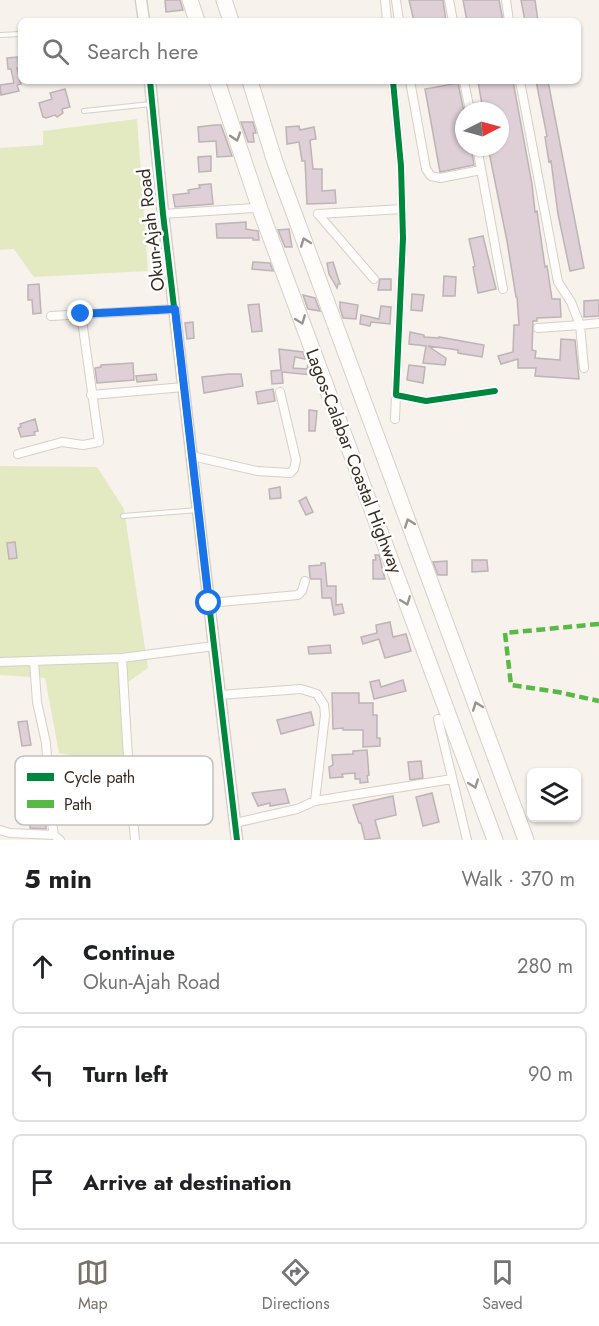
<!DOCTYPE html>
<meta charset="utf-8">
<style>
:root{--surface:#fff;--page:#f2f2f2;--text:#202124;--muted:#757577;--line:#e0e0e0;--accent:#7a7169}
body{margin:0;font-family:Jost,sans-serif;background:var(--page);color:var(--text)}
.controls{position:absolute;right:18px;bottom:18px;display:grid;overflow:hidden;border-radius:9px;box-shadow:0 2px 4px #0004}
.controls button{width:54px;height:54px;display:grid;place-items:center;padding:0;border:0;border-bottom:2px solid var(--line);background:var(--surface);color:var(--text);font:30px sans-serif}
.compass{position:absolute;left:455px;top:102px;width:54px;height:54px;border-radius:50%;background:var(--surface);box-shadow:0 2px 4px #0004;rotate:84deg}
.stop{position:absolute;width:18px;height:18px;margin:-14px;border:4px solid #1a73e8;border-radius:50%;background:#fff}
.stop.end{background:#1a73e8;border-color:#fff;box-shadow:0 2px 6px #0008}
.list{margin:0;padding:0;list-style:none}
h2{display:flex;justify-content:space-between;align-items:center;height:78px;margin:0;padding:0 24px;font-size:26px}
h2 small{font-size:20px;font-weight:400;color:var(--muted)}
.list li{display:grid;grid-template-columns:39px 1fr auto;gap:18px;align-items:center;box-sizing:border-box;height:96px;margin:0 12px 12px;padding:0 12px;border:2px solid var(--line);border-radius:9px}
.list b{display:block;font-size:22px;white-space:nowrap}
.list p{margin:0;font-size:20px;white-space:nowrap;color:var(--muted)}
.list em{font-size:20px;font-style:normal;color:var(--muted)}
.icon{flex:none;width:33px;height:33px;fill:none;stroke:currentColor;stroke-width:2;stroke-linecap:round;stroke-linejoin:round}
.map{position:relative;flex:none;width:599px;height:840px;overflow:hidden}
.search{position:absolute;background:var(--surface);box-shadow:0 2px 4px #0004;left:18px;right:18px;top:18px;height:66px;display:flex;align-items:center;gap:15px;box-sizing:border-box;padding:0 21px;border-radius:9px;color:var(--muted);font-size:22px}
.sheet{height:402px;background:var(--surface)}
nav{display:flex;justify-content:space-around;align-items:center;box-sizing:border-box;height:84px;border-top:2px solid var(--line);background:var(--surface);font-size:16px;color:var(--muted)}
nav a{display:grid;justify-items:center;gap:3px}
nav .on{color:var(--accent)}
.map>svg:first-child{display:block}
.green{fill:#e3eac1}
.building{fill:#dfcfd6;stroke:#bcb4b5;stroke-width:1.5}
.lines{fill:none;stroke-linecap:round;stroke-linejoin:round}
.lane-casing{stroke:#d6cfc7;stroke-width:6}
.street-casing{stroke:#d6cfc7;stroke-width:10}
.secondary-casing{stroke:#d6cfc7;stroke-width:13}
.highway-casing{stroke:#d6cfc7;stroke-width:17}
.lane{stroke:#fefdfc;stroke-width:4}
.street{stroke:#fefdfc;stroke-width:8}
.secondary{stroke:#fefdfc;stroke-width:10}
.highway{stroke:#fefdfc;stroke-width:15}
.quiet{stroke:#58b947;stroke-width:4.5;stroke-dasharray:9 4.5;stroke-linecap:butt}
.cycleway-casing{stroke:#fff;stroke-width:10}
.cycleway{stroke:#00873e;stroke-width:6}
.oneway{stroke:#9a9490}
.route{stroke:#1a73e8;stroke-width:8}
.labels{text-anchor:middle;stroke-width:5;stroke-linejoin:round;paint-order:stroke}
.street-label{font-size:18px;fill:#372c23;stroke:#fff}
.key{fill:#fff;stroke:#c3c0bd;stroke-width:1.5}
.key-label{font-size:16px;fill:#372c23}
</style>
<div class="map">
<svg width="599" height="840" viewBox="0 0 599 840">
<rect width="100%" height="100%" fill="#f7f2ec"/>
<path class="green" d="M137,119L148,271L34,277L14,249L0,250V148L43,145V131Z
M0,466L97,467L124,509L148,668L121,687L124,767L59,753L45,678L0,675Z"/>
<path class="building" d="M165,0H180L183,10L166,12Z
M409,0H443L446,21H414Z
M463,0H499L503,21H467Z
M521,0H535L538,21H525Z
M18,57L19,67L17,68L21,84L17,85L19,91L1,95L0,85L14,83L11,69H8L7,58Z
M478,81H513L532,184L535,212L537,211L545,267L547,266L552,299H560L561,317L537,318V321H533L532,350L536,351L535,358L560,360L561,339L575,340L579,379L535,376L536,368H518V359L501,364L498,356L513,352L514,325H519L517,297H516L507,241L488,147H500V111H483Z
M536,81H548L584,268L570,271L558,214L551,161L549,162L545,137L547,136Z
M458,83L464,112V147H471L474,165L440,172L425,89Z
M65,89L70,107L62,109L63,113L57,117L55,115L46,118L43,117L39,103L52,99L50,93Z
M241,122H253L256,133H253L254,142H248Z
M215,125H221L232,156L217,157L216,141L199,142L198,127Z
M299,126L300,130L314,127L316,139L310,140L313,169H322V191L335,190L336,203L307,204L305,161H302L299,142L287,144L286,127Z
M211,156V171L199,172L198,157Z
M209,184H211L213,204L175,207L173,195L189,193L188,190L200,188L199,185Z
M246,222V229L258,231L259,240H253V238H217L216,224Z
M289,229L292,247H285L278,230Z
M483,236L496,289L478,293L473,267L475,266L469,239Z
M253,262L270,263L273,271L252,269Z
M333,262L340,284H338L337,288L329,274L327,263Z
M444,276L456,277L455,296H443Z
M380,279H391V290H378Z
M39,284L41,313L33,314L32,300H28V285Z
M412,294L424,295L422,311L411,310Z
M303,295L315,298L320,311L308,309Z
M599,300V316L584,317V301Z
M340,302L358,305L356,319L343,318L340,308Z
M259,304L262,331L252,332L248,305Z
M381,306L391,307L390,324L371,322L370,326L360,324L361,315L379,319Z
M193,322L194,338L187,339L185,323Z
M410,332L424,335V337L439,338V337L484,345L482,357L458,353V350L428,346L446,358L445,365L423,363L426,346L409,344Z
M279,349L303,352L305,359L295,357L293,368L307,369L308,365L312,375L282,372L283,383L272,384L271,371L281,370Z
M133,363L134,380L97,383L95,368L101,367V365Z
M409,365L425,367L423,383L407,380Z
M156,374L157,380L137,382L136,376Z
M229,374H241L243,386L204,393L202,377Z
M273,389L275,401L258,404L256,392Z
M309,410L317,411L315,431H309Z
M35,419L38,431L34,432L35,435L21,437L18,428L21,427L20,424Z
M280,487L281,498L270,499L269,489Z
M306,497L313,512L306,515L299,501Z
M15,542L17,558L9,559L7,543Z
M375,555H379L385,579H373V560H376Z
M472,560H487L488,571L472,572Z
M447,561V575H438L433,562Z
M321,563H325L327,586H336V605L342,604L344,613L334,615L331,598H322L321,579H311L310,577L309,566L321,565Z
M390,622L393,637L406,634L411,651L385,658L379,639L363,644L361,637L377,633L376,625Z
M330,645L331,653L309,654L308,647Z
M379,680L381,687L403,680L406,691L374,699L370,682Z
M332,693H359V703H373V715H377V738H380V746L363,747V730H343V728L333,729Z
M311,712L314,725L281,734L277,720Z
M27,721L31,745L22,746L18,722Z
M367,750L369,775L367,776L368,782L360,783V779H355V773L342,774L343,777L330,778L329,767L333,765L332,755L353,754V751Z
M421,761L423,778L410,780L408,762Z
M285,789L289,803L270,806V803L258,806L252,793Z
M432,793L439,822L423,826L416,797Z
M393,796L396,815L375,820L380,838L365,840L361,823H359L353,805Z
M30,809H41V815H45L46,829L30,828Z"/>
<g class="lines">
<defs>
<path id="lane" d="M0,35L21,34
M84,111L151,104
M123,516L198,510"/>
<path id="street" d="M385,0L387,21
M396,0L399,21
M449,0L453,21
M506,0L509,21
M393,81L401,166L403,238L396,395L426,401L495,391
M410,81L426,169L431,176L440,178L481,170
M464,81L470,111
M520,81L558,282L571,302L580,325L599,323
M477,147L503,289
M163,214L254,208
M318,214L374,279
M318,214L402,209
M51,316L175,309
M538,328L580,325L584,368
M91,395L184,387
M395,419L396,395
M18,454L62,442L83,445L99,442L81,313
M192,456L257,471L290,473L294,469L296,460L280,392
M209,603L298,595L302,591L305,581
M122,658L129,774L135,840
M34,661L37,702L46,743L51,817L54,835L60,840
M0,662L122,658L214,646
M220,695L301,689L317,694L324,705L325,715L315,801
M438,719L467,840
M235,823L297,809L315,801L452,779
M0,830L10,833L54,835"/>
<path id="secondary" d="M141,0L144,21
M150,81L163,214L237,840"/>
<path id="highway" d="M190,0L197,21
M224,0L231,21
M217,81L260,209L495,840
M250,81L275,162L526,840"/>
</defs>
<use href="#lane" class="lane-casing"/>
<use href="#street" class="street-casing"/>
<use href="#secondary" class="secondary-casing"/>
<use href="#highway" class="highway-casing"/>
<use href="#lane" class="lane"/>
<use href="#street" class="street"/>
<use href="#secondary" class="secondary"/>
<use href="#highway" class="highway"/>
<path class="quiet" d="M599,624L505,633L511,685L558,692L599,701"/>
<defs>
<path id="cycleway" d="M150,81L163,214L237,840
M393,81L401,166L403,238L396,395L426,401L495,391"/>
</defs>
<use href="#cycleway" class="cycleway-casing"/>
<use href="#cycleway" class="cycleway"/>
</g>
<defs><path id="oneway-chevron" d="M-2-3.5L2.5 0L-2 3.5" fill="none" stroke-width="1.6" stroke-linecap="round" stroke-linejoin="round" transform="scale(1.5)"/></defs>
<g class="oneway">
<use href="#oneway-chevron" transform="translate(236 137) rotate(72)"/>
<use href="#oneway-chevron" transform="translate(305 242) rotate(-110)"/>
<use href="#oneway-chevron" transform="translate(301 320) rotate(69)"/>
<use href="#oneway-chevron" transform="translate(409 523) rotate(-110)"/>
<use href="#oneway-chevron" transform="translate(406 601) rotate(69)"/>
<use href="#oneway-chevron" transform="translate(477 706) rotate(-110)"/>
<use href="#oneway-chevron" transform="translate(474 784) rotate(70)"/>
</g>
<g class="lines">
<path class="route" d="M81,314L175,309L209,603"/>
</g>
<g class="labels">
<g class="street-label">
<text transform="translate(151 230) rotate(-97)" y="6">Okun-Ajah Road</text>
<text transform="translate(354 461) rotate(69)" y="6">Lagos-Calabar Coastal Highway</text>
</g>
</g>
<rect x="15" y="756" width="198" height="69" rx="9" class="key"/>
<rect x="27" y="773" width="27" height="8" fill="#00873e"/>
<rect x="27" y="800" width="27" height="8" fill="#58b947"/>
<g class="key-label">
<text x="64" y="783">Cycle path</text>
<text x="64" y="810">Path</text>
</g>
</svg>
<div class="controls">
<button><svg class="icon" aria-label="layers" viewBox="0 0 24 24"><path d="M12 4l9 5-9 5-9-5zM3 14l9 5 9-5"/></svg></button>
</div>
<svg class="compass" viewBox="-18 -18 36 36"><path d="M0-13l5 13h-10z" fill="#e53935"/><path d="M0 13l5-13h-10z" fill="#757577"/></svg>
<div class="stop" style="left:209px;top:603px"></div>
<div class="stop end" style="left:81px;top:314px"></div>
<div class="search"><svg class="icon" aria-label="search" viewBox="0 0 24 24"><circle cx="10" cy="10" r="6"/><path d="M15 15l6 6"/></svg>Search here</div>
</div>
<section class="sheet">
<h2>5 min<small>Walk · 370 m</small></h2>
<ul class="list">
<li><svg class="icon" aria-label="ahead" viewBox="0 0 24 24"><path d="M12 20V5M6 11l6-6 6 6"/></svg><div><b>Continue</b><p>Okun-Ajah Road</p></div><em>280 m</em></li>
<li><svg class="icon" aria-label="left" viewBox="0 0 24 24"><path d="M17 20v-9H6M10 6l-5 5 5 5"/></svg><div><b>Turn left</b></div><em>90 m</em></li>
<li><svg class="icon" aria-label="arrive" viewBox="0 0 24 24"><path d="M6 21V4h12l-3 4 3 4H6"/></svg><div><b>Arrive at destination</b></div></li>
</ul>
</section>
<nav>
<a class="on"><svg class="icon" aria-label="map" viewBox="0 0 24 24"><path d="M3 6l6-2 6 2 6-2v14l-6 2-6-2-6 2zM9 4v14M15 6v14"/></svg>Map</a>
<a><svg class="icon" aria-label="directions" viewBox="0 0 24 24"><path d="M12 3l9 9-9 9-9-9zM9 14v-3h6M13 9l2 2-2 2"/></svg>Directions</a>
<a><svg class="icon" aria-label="saved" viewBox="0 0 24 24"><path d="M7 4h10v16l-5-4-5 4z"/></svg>Saved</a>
</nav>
